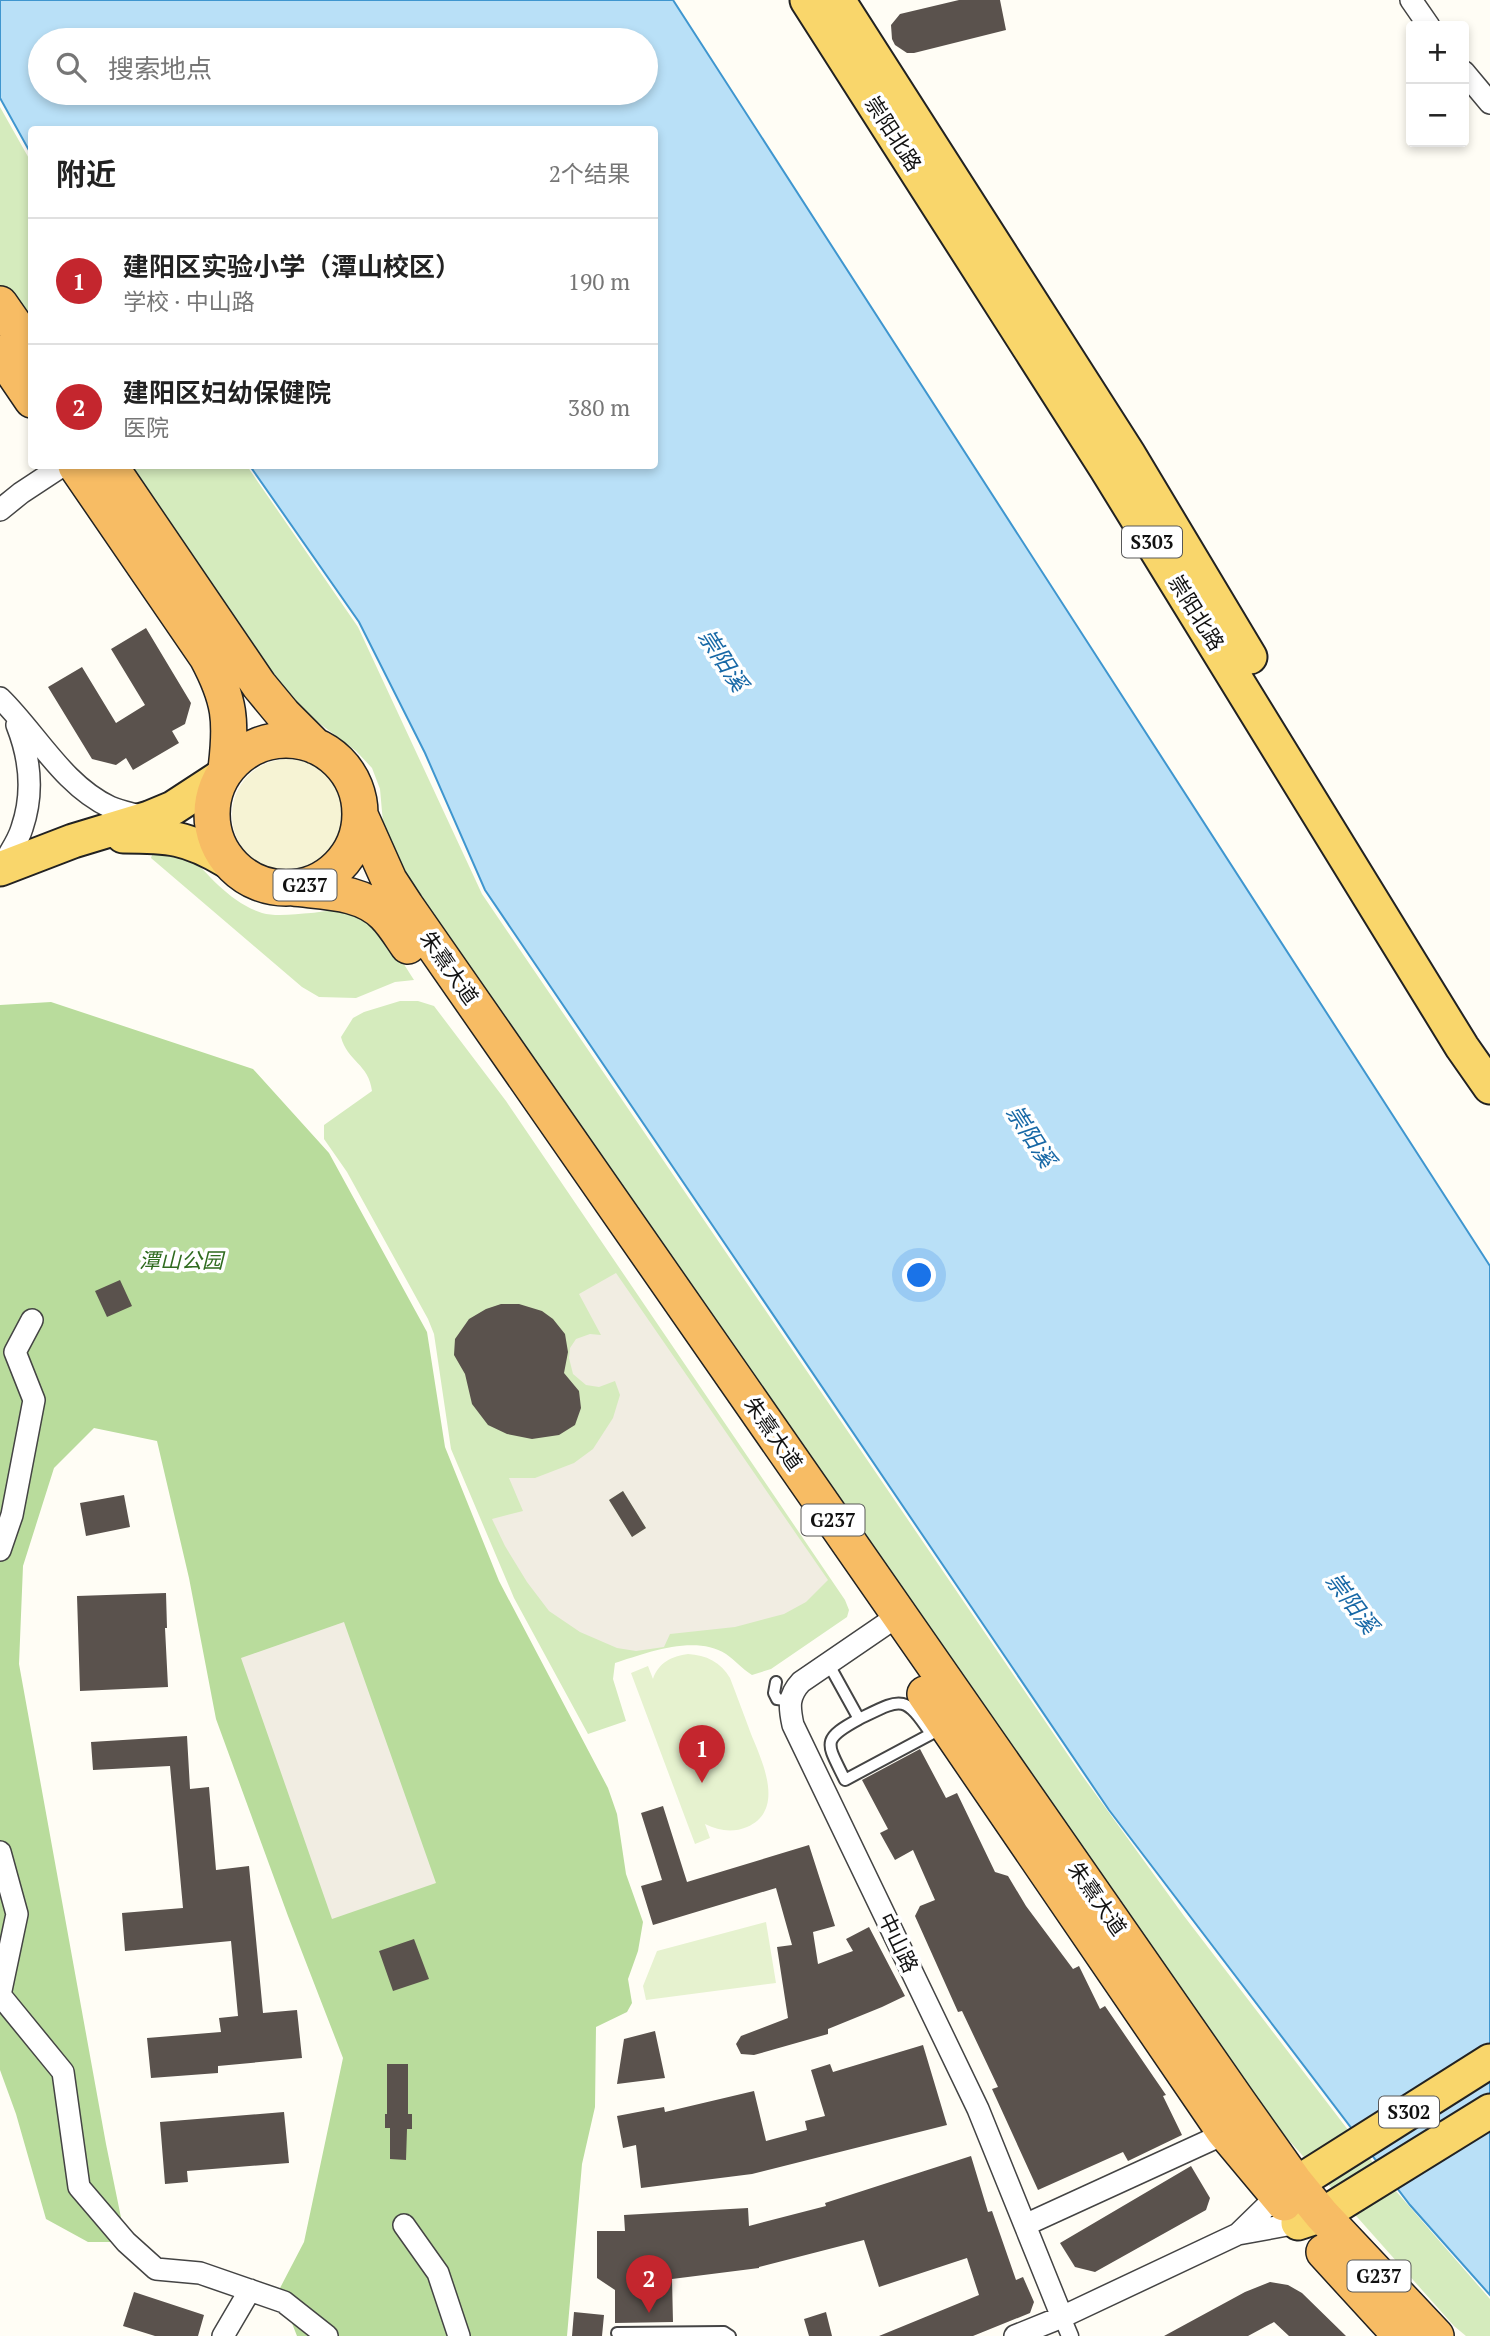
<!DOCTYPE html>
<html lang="zh">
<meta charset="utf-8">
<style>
:root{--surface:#fff;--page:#f2f2f2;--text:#222;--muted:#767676;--line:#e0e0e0;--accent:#c4262e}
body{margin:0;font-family:"PT Serif","Noto Sans SC",serif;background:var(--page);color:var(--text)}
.controls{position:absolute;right:21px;top:21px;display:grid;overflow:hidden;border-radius:7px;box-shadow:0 4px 10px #0003}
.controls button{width:63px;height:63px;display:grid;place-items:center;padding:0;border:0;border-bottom:2px solid var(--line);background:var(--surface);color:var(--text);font:35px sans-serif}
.you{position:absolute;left:920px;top:1276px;width:24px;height:24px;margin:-18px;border:5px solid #fff;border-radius:50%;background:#1a73e8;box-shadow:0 0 0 10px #1a73e833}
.badge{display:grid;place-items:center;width:46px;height:46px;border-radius:50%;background:var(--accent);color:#fff;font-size:23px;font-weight:700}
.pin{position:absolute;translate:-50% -58px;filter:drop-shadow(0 2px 4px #0008)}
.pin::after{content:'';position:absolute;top:37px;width:24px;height:21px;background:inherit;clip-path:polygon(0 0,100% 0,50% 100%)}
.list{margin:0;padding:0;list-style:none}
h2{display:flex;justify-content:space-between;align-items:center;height:91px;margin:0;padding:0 28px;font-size:30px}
h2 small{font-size:23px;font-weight:400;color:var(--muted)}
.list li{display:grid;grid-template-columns:46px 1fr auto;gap:21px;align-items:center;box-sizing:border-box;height:126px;padding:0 28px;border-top:2px solid var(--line)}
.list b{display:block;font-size:26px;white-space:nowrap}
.list p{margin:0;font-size:23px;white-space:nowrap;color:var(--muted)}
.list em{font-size:23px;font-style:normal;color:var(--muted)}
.icon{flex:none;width:38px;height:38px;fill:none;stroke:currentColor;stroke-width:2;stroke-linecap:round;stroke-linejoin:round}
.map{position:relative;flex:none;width:1490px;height:2336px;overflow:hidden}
.search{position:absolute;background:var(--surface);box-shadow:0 4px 10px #0003;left:28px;top:28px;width:630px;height:77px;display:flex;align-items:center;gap:18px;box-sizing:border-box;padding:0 24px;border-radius:38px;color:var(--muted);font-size:26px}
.panel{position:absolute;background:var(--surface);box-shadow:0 4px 10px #0003;left:28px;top:126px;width:630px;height:343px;border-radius:7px}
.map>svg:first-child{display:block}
.farmland{fill:#f6f3d4}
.green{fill:#d5ebbd}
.forest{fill:#b9dc9c}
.pitch{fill:#e6f2cf}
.plaza{fill:#f1ede2;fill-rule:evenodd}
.water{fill:#b9e0f7;stroke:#3f96cf;stroke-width:2;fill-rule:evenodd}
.building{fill:#5a524d}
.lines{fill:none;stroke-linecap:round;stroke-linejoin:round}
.service-casing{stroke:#444;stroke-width:14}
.pedestrian-casing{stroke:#444;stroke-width:19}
.minor-casing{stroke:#444;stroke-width:24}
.primary-casing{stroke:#222;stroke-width:37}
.trunk-casing{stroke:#222;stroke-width:38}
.service{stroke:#fff;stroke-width:10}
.pedestrian{stroke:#fff;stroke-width:16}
.minor{stroke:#fff;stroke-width:21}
.primary{stroke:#f9d66b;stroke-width:33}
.trunk{stroke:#f7bc64;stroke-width:35}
.labels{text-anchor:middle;stroke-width:7;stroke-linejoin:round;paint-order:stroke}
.shield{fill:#fff;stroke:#585858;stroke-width:2}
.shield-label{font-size:19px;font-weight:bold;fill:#111}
.street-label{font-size:21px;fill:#111;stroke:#fff}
.park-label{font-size:21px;font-style:italic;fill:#2f6b1f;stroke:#fff}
.water-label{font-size:23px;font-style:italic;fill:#1768a6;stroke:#fff}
</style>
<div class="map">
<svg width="1490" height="2336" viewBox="0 0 1490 2336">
<rect width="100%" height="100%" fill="#fffdf5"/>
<path class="farmland" d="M232 815a56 56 0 1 1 112 0a56 56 0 1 1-112 0Z"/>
<path class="green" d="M0,107L31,162V334L0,288Z
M120,466H247L358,627L482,894L1081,1774L1184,1916L1388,2182L1490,2299V2336H1466L1454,2326L1278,2128L1017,1774L408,892L384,834L380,789L372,768L356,751L311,717L279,687Z
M154,849L187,852C208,875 231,903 262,913C276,917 296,914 311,913C322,912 337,908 348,911C375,918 400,957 414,980L395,982L356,998L319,997L302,987L151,858Z
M400,1001H418L434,1006L506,1101L845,1600L849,1610L847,1617L771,1669L752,1675C742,1669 735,1660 726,1654C695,1634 646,1653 615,1663L613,1679L626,1721L588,1734L514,1598L451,1449L434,1334L428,1319L347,1172L324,1139V1125L372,1091C369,1064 347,1061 341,1037L353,1018L364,1012Z"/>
<path class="forest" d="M51,1002L253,1069L329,1153L427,1332L445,1447L499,1581L608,1788L617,1814L626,1874L643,1922L638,1951L628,1979L632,2003L627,2012L596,2027L595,2107L582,2164L567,2336H297L279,2290L304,2242L343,2058L288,1916L216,1719L189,1578L157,1441L94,1428L54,1468L23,1566L19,1664L106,2144L126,2242H88L46,2219L16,2114L0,2070V1005Z"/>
<path class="pitch" d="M688,1654C706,1655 721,1662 730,1678C737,1696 744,1715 751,1734C762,1761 786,1810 747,1827C733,1833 719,1831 705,1824L710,1838L695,1844L631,1673L648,1666L653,1679C658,1663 672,1656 688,1654Z
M766,1922L776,1983L646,2000L643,1986L657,1951Z"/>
<path class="plaza" d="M616,1273L828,1580L806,1602L784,1614L735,1627L670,1634L664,1647L636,1651L617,1648L580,1632L549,1611L527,1582L505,1546L492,1519L523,1511L509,1478H535L574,1463L593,1449L613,1418L620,1395L615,1381L599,1387L586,1385L573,1374L569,1358L570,1348L576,1339L590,1334L601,1335L579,1294ZM623,1491L646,1528L632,1537L609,1500Z
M344,1622L436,1883L332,1919L241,1658Z"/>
<path class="water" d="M0,0H673L1490,1266V2295L1410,2205L1109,1810L485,890L425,753L359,622L250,466H654V130H32L31,154L0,98ZM40,40H646V93H40Z"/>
<path class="building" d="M959,0H1000L1006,30L914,53H907L895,45L892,39L891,25L900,14Z
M146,628L191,703L185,724L172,731L179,743L133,770L126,758L116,765L92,759L48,687L82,667L116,723L145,705L111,649Z
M120,1280L132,1306L107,1317L95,1291Z
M501,1304H519L542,1311L553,1319L565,1334L568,1352L564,1373L579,1391L581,1408L575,1425L559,1435L532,1439L507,1434L488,1425L472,1404L465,1374L454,1355L455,1339L469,1319L486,1309Z
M623,1491L646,1528L632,1537L609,1500Z
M124,1495L130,1527L86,1536L80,1503Z
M166,1593L167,1628H165L168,1687L80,1691L77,1596Z
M187,1736L190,1789L209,1787L216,1870L249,1866L263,2013L297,2010L302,2058L218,2066V2073L151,2078L147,2038L221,2032L219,2018L238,2016L231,1941L125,1951L122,1913L183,1908L170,1766L93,1770L91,1742Z
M920,1749L946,1798L957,1793L995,1872L1008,1876L1026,1906L1073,1969L1079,1966L1100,2009L1105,2006L1166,2095L1163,2096L1182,2135L1128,2161L1123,2152L1038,2190L992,2089L998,2087L962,2011L958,2012L915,1916L920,1906L935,1900L913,1850L895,1860L880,1833L888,1829L862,1780Z
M663,1806L687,1882L809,1845L835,1926L813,1932L818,1964L853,1951L846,1939L869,1927L905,1996L882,2007L828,2029V2034L754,2055L741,2054L736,2044L741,2036L788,2018L777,1947L792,1945L776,1888L653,1925L641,1886L662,1880L641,1813Z
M414,1939L429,1979L393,1991L379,1951Z
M655,2031L665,2078L617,2084L624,2039Z
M923,2045L947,2125L752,2174L641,2188L636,2145L623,2148L617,2116L664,2107L665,2112L754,2091L766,2141L807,2130L805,2121L825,2116L811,2070L830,2064L833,2072Z
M387,2064H408V2114H412V2129H407L406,2160L390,2159V2128H385V2114H387Z
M284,2112L289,2163L187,2171L188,2182L165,2184L160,2122Z
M971,2156L988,2212L992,2211L1016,2280L1023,2277L1034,2302L1030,2313L973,2336H879L979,2295L967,2258L879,2287L864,2240L759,2267V2268L672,2279L673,2322L615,2323V2290L597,2278V2231H625L624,2215L748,2208L749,2226L826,2206L825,2203Z
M1191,2166L1210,2198L1206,2210L1095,2272L1075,2267L1060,2243Z
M1270,2282L1288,2285L1302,2293L1346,2336H1289L1274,2322L1248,2336H1164L1245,2292Z
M134,2292L204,2315L198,2336H155L123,2326Z
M574,2312L604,2315L602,2336H572Z
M826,2312L832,2336H809L804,2319Z"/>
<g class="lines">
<defs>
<path id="service" d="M828,1663L859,1719C820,1740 827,1743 845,1780L931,1734C904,1694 902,1698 859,1719
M776,1682L774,1693L777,1699L785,1700L791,1695
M617,2333L724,2332L730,2336"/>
<path id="pedestrian" d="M1062,2317L1070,2336"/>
<path id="minor" d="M1411,0L1429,26
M1464,72L1490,103
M0,510L21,493L62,466
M0,698C36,733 63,785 110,807C121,812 135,814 147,818
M1,868C8,855 18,842 22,828C34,793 30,758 17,725
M0,1550L12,1515L34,1400L15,1352L32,1320
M899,1615L801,1682C788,1696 789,1707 793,1725L978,2109L1062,2317
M0,1852L17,1914L0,1995L63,2072L79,2187L126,2242L156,2269L200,2273L284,2302L327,2336
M404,2225L438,2273L459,2336
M1025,2225L1226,2133
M1238,2234L1278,2195
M223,2336L250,2290
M1015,2336L1062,2317L1238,2234L1298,2223"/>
<path id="primary" d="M807,0L1106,468L1462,1047L1490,1087
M838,0L1129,455L1250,657
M123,836C169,836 187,837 227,861
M0,869L73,841L149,818L173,808L222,776
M1278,2195L1490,2061
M1298,2223L1322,2215L1490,2111"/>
<path id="trunk" d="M0,304L32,350
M0,353L32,400
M76,466L207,657C230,700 232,721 226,769
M110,466L259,685L283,714L315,746
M212 814a74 74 0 1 1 148 0a74 74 0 1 1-148 0Z
M360,815L389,880L406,906L1239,2103L1295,2182L1322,2215L1436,2336
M293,888C324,892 362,891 385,915C394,924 401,936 408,946
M925,1694L1223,2130L1284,2203
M1324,2252L1401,2336"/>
</defs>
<use href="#service" class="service-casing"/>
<use href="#pedestrian" class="pedestrian-casing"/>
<use href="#minor" class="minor-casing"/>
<use href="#primary" class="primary-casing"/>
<use href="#trunk" class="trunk-casing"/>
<use href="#service" class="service"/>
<use href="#pedestrian" class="pedestrian"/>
<use href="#minor" class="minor"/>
<use href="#primary" class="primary"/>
<use href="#trunk" class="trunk"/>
</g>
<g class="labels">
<g class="shield">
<rect x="1122" y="526.5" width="60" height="31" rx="5"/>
<rect x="273.5" y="869.5" width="63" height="31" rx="5"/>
<rect x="801.5" y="1504.5" width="63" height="31" rx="5"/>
<rect x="1379" y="2096.5" width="60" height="31" rx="5"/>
<rect x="1347.5" y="2260.5" width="63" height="31" rx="5"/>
</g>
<g class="shield-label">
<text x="1152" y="549">S303</text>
<text x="305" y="892">G237</text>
<text x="833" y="1527">G237</text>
<text x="1409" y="2119">S302</text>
<text x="1379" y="2283">G237</text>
</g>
<g class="street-label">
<text transform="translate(893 134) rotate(57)" y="7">崇阳北路</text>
<text transform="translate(1196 613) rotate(58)" y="7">崇阳北路</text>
<text transform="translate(449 968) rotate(55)" y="7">朱熹大道</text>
<text transform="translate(773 1434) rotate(55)" y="7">朱熹大道</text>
<text transform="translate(1097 1899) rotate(55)" y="7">朱熹大道</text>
<text transform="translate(898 1943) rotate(64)" y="7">中山路</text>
</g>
<g class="park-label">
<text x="181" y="1268">潭山公园</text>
</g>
<g class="water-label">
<text transform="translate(723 660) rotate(57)" y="8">崇阳溪</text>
<text transform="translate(1031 1136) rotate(57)" y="8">崇阳溪</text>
<text transform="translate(1352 1603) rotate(53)" y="8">崇阳溪</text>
</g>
</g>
</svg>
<div class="controls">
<button>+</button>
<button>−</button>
</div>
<div class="you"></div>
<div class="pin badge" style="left:702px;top:1783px">1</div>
<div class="pin badge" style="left:649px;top:2313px">2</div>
<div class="search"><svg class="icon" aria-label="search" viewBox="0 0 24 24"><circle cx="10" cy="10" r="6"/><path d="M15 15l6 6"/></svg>搜索地点</div>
<section class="panel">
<h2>附近<small>2个结果</small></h2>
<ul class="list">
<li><span class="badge">1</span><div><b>建阳区实验小学（潭山校区）</b><p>学校 · 中山路</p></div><em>190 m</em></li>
<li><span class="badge">2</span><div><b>建阳区妇幼保健院</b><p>医院</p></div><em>380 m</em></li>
</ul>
</section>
</div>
